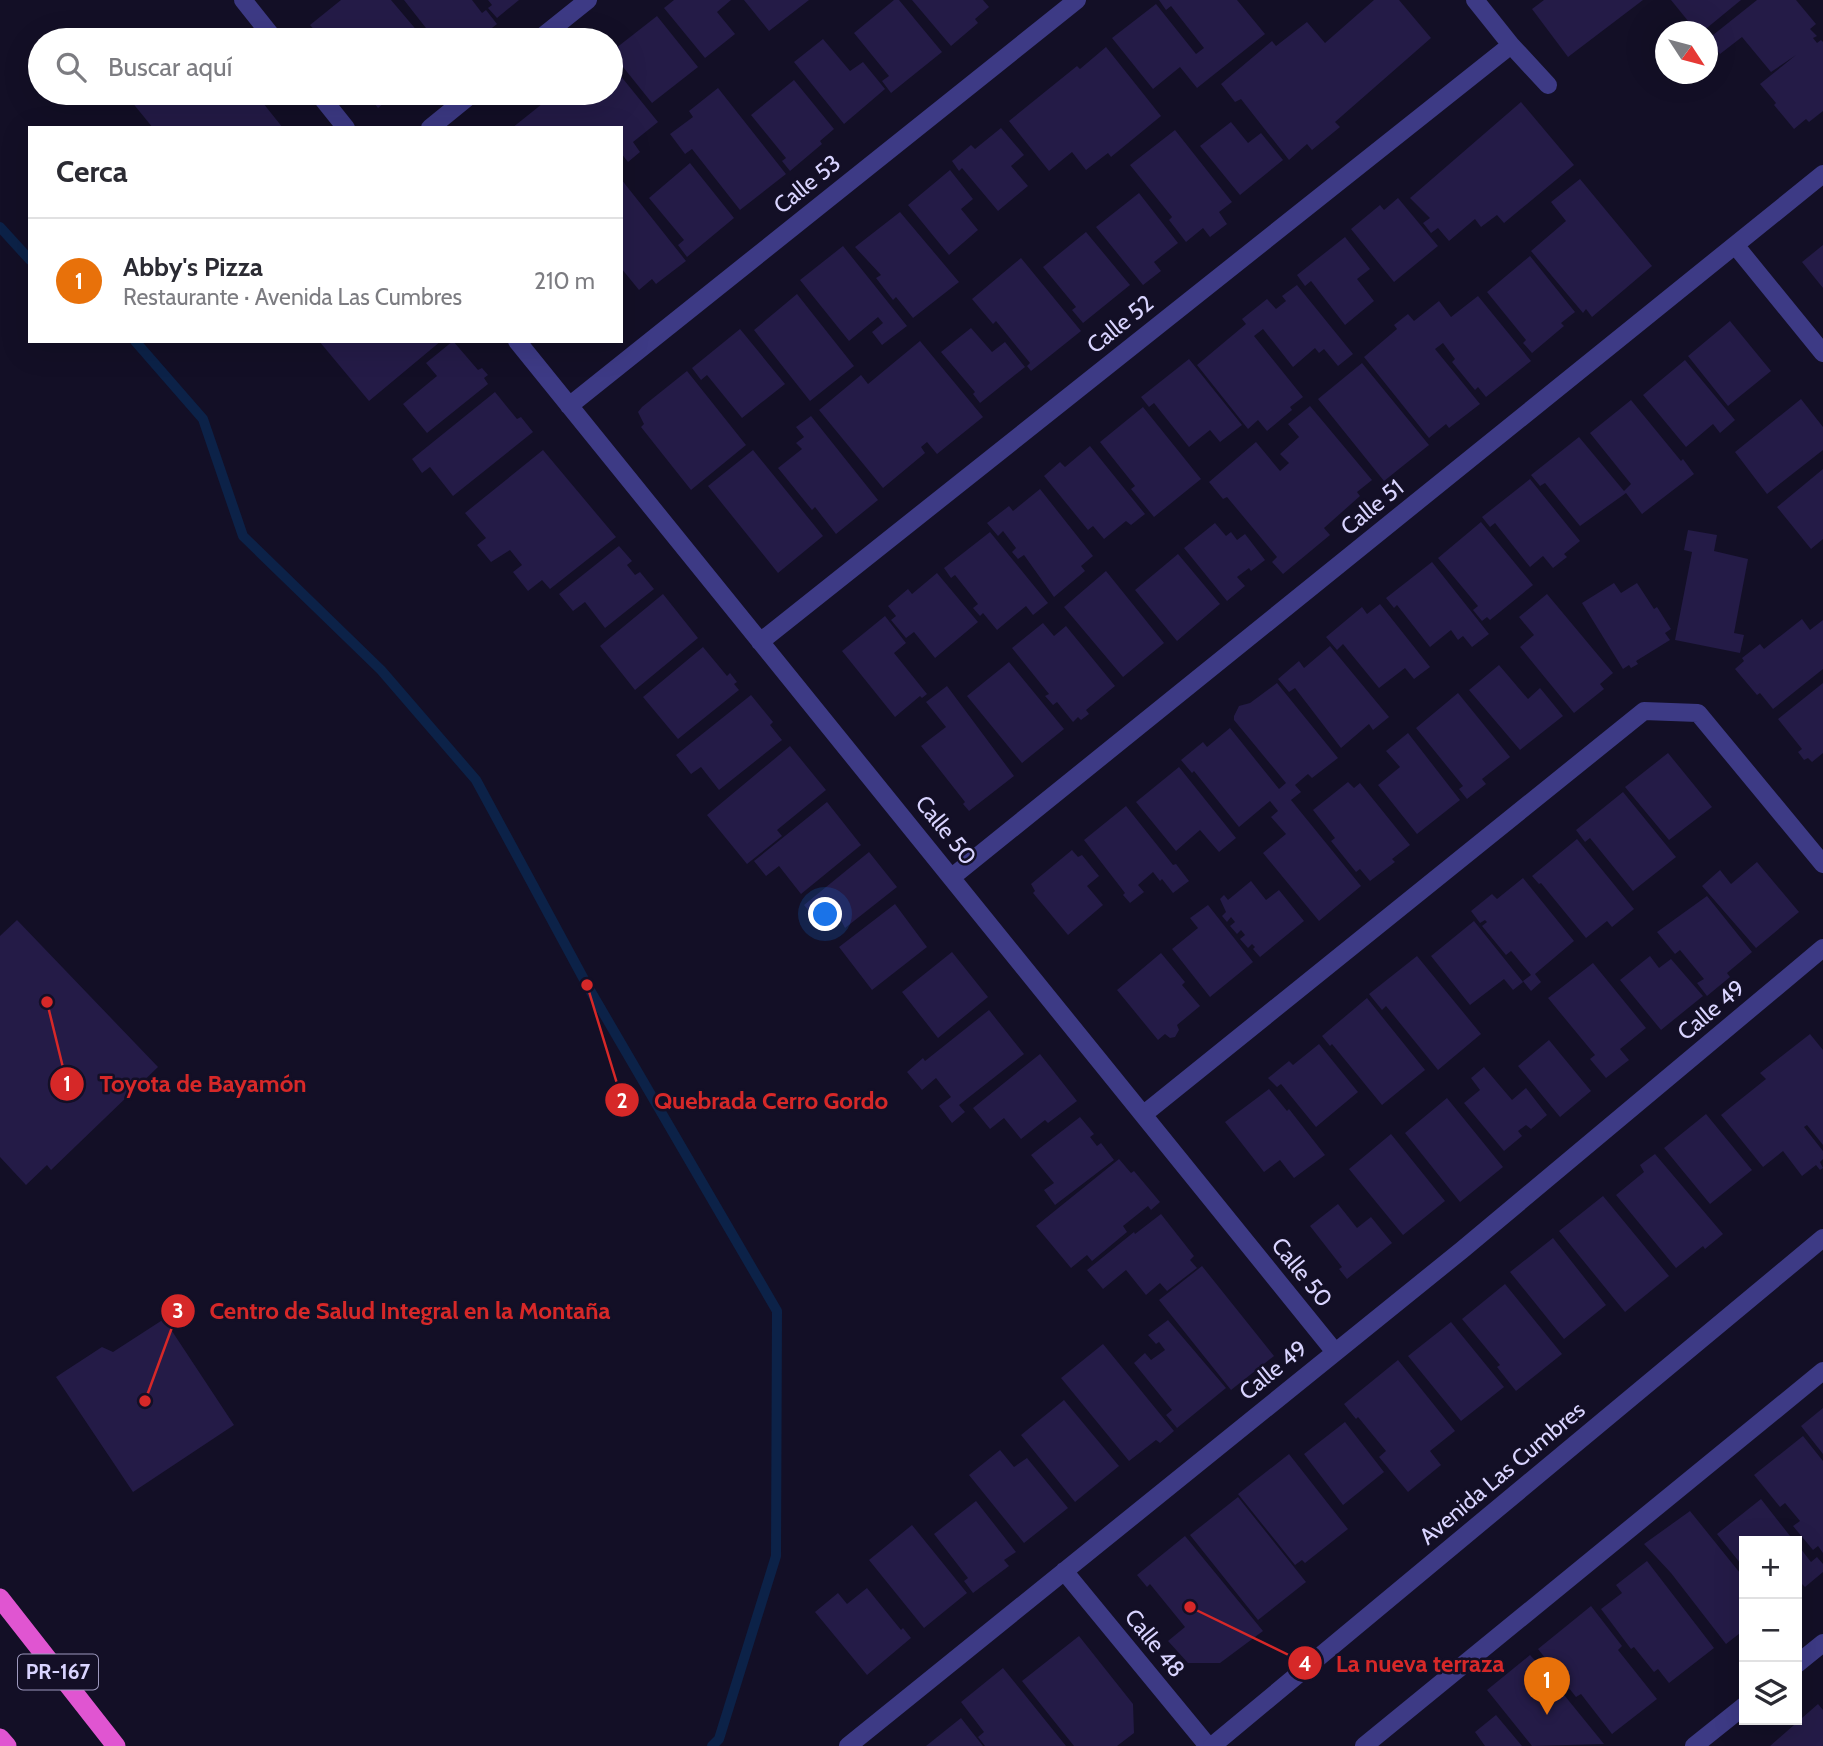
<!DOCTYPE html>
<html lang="es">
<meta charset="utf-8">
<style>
:root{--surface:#fff;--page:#f2f2f3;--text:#2b2b33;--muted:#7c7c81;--line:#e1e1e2;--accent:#d93025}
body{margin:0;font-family:Cabin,sans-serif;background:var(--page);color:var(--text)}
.controls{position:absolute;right:21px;bottom:21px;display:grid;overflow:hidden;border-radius:0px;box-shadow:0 7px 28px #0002}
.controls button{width:63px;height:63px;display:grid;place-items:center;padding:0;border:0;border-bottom:2px solid var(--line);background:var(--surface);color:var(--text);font:35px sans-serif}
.compass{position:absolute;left:1655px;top:21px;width:63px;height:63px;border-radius:50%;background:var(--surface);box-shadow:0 7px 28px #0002;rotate:126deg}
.you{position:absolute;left:826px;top:915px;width:24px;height:24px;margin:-18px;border:5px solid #fff;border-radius:50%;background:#1a73e8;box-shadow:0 0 0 10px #1a73e833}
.badge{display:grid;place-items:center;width:46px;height:46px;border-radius:50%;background:var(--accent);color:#fff;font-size:23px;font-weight:700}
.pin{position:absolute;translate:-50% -58px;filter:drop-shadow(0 2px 4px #0008)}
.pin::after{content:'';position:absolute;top:37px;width:24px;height:21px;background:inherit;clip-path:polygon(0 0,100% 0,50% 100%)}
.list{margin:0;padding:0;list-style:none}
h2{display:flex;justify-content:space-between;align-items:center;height:91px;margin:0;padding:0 28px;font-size:30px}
h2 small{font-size:23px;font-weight:400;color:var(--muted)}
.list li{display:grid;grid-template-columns:46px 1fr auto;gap:21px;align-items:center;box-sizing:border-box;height:126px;padding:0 28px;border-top:2px solid var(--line)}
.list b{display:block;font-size:26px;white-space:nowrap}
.list p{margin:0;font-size:23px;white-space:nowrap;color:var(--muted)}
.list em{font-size:23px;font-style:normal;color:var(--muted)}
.icon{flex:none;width:38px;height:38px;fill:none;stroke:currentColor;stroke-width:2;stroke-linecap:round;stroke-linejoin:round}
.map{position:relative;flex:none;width:1823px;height:1746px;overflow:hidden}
.search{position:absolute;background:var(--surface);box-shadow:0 7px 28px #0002;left:28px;top:28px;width:595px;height:77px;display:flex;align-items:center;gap:18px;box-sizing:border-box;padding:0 24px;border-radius:38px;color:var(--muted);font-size:26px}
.panel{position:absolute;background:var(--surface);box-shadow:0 7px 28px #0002;left:28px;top:126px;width:595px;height:217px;border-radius:0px}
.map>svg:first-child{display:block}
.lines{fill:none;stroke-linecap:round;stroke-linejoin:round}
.stream{stroke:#0c2248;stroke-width:10}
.building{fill:#241b47}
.minor{stroke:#3d3a85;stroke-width:18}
.tertiary{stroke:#3d3a85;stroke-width:18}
.trunk{stroke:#e055d1;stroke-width:19}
.labels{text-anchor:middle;stroke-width:5;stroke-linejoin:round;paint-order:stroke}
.shield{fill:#130f26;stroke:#9e99be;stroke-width:2}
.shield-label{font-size:21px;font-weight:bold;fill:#d9d4ff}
.street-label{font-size:23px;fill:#d9d4ff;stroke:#130f26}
.leader{fill:none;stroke:#d62828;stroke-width:2.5}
.callout-dot{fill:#d62828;stroke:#130f26;stroke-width:2.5}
.mark-label{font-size:21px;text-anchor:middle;font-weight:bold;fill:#fff}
.callout-label{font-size:24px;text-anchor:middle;font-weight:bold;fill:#d62828;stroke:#130f26;stroke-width:5;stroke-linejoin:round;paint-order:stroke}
</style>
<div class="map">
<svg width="1823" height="1746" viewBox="0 0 1823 1746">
<rect width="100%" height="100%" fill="#130f26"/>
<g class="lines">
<path class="stream" d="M0,227L30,260
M135,341L203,419L243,536L381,670L476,780L587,985L777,1311L776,1556L719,1739L712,1746"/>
</g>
<path class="building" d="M341,0H391L419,33L416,36L419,40H323L310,25Z
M404,0H472L482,13L486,10L497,24L477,40H429L433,37Z
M488,0H519L497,18L488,8L492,5Z
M674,0H731L717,12L735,34L705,58L664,8Z
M744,0H809L769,31Z
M894,0H899L942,52L891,93L882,81L889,76L854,33Z
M912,0H983L989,7L975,19L978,23L951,46Z
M1159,0H1237L1265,34L1197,88L1180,67L1153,89L1112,38L1156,4L1196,54L1204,48L1171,6L1166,10Z
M1374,0H1399L1431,38L1335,122L1340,127L1312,150L1307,144L1289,160L1241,99L1235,102L1221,84L1272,41L1276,46L1307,22L1325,43Z
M1544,0H1643L1568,57L1532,9Z
M1671,0H1741L1702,32H1697Z
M1757,0H1796L1816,24L1810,29L1817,36L1813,38L1817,43L1821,40L1823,42V111L1809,122L1806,119L1794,129L1774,105L1776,103L1760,84L1796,55L1771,72L1742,37L1720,54L1708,39Z
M657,16L698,67L652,103L611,52Z
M823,39L850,71L863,62L885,89L844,124L794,62Z
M1106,47L1161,116L1111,157L1108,153L1086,170L1072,152L1049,171L1009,121L1077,66L1080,69Z
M611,64L658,122L633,142L640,152L628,162L621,153V128H512L552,96L559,103L566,98L563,93H611Z
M794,80L834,129L820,141L822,144L790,171L782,161L786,158L751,115Z
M718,88L786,174L740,210L692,149L685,154L670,134L693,117L689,111Z
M131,93H255L283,128H153L127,96Z
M366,93H396L378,108Z
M1521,102L1574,165L1504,223L1497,215L1481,227L1475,219L1449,241L1438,228L1431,233L1423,223L1430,218L1410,198Z
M1231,122L1248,143L1261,133L1283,160L1240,195L1200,146Z
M1001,128L1024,155L1011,166L1028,186L998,211L962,168L959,171L952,161L971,145L975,149Z
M1175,130L1232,202L1219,212L1227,224L1210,237L1203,228L1186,242L1169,220L1172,217L1130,165Z
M690,163L734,218L687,257L678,245L684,240L649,198Z
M950,170L973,199L961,209L978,230L949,255L908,205Z
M621,179L686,261L656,284L652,279L639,290L621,268Z
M1580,179L1652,266L1592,317L1586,309L1583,313L1531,251L1566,221L1551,202Z
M1139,193L1178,243L1154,262L1161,271L1143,285L1096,227Z
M1398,198L1438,246L1394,282L1351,229L1380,205L1384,210Z
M900,212L959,282L913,318L896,297L893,300L876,278L881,275L855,247Z
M1086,232L1130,285L1083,323L1072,310L1076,307L1043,267Z
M1345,237L1370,269L1357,279L1374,301L1345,325L1311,281L1305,286L1297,275Z
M1823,245V288L1802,262Z
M843,246L907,326L882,345L872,332L883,323L878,317L849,341L800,280Z
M1530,256L1575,312L1561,323L1564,326L1532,353L1523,343L1526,340L1487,292Z
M1021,258L1081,331L1031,371L1027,366L1030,363L996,321L993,324L972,299Z
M1297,285L1353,354L1338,366L1324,349L1319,353L1315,348L1293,367L1263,329L1254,336L1303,397L1290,407L1292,410L1267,431L1258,420L1248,429L1197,365L1246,324L1242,319L1267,299L1276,309L1286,301L1282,296Z
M797,294L854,366L810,401L754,330Z
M1478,296L1531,361L1486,397L1478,387L1475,390L1452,362L1455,359L1443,343L1435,349L1480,404L1449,428L1446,424L1429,438L1364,357L1397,329L1394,325L1408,314L1414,321L1439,301L1451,317Z
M1730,321L1771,371L1728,406L1688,356Z
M971,328L992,352L1005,342L1025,367L980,403L973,394L975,392L941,352Z
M740,329L785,384L742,418L707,375L701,380L692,368Z
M319,341H441L369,401Z
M453,341L478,370L482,368L488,375L484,378L488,384L427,433L403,404L437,376L426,363Z
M920,341L983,417L937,454L927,442L921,447L925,453L883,488L819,410L861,375L868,384Z
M1189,359L1242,425L1220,442L1210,430L1189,447L1154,403L1149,407L1141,397Z
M1685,360L1735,420L1720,433L1713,424L1686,447L1643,395Z
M1362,363L1429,445L1384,481L1318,399Z
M687,371L746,445L691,490L641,427L644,424L638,412L642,407Z
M495,392L517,419L521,417L533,432L453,496L430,467L422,473L412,459Z
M1801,399L1823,427V450L1767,494L1735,452Z
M1631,400L1681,461L1683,459L1694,474L1642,514L1626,493L1580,526L1545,483L1540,486L1531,475L1579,437L1624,491L1631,484L1590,433Z
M1310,406L1372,480L1357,492L1360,496L1324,528L1330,535L1283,574L1272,562L1277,557L1227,497L1223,499L1209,482L1256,442L1280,471L1289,463L1280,454L1299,437L1288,424Z
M1143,407L1201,479L1154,517L1131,489L1135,486L1100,442Z
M811,416L878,500L836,534L815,507L812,510L778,468L802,449L796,443L804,437L796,427Z
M1090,446L1145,514L1131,525L1126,521L1104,539L1093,526L1088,530L1044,476L1060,462L1065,467Z
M543,450L616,537L550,589L542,580L528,591L513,572L522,565L510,550L491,562L477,545L486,538L465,513Z
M753,450L823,536L778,573L708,486Z
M1823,469V539L1811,549L1777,507Z
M1530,479L1580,541L1564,554L1567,557L1553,568L1543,556L1530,567L1495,523L1490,527L1482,517Z
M1040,489L1093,556L1081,566L1085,571L1054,597L1024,555L1018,559L1012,552L1016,548L1003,531L998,536L987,523L1009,506L1013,511Z
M1481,522L1533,585L1490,620L1487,617L1482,621L1473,610L1478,606L1438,558Z
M1215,523L1226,536L1231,532L1237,540L1245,534L1265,560L1251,571L1249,568L1237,577L1245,586L1227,601L1184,548Z
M1688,530L1717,535L1714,551L1748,559L1734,633L1744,635L1740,653L1675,640L1692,552L1684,550Z
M990,532L1048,603L1033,615L1026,606L997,630L983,613L980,616L973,608L978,604L955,575L951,578L944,568Z
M619,546L632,561L627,565L635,575L640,572L654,589L605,628L585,602L573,611L559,594Z
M1178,554L1220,604L1177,641L1135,590Z
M1432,562L1489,634L1472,647L1463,636L1458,640L1451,630L1430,647L1397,605L1394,608L1386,598Z
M1106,571L1164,643L1123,677L1064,607Z
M937,573L978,622L935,658L914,632L906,638L891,620L896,616L888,606L908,589L912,594Z
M1614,583L1621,593L1637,583L1654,609L1657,607L1671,629L1665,633L1670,640L1636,661L1638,664L1631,668L1629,665L1623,669L1582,603Z
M663,594L698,638L635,690L600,646Z
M1547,594L1613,673L1600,684L1604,689L1574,713L1520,647L1534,635L1519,617Z
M1380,604L1430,667L1414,679L1405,668L1379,688L1343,644L1337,650L1326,637L1362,607L1367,614Z
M885,616L906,643L894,653L927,694L922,698L920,696L895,717L842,651Z
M1802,619L1810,630L1823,620V669L1773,709L1760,693L1757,695L1735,669L1744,661L1742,658L1760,644L1764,649Z
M1043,623L1054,636L1066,626L1115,686L1086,710L1089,714L1081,720L1078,717L1073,722L1057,702L1053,705L1045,696L1049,694L1012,648Z
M1330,646L1389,717L1373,730L1369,724L1341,748L1295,688L1289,692L1278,679L1299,661L1304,668Z
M703,647L727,676L730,673L737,682L734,684L739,690L678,739L643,697Z
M1009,662L1064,729L1022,763L967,696Z
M1499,665L1528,699L1540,688L1563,716L1520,750L1469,690Z
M1277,683L1338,758L1312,778L1308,774L1295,785L1301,792L1291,800L1361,886L1319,921L1263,853L1286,834L1271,817L1278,811L1270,801L1239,827L1194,771L1192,773L1181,760L1203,742L1207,747L1230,728L1279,789L1286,783L1234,720V716L1239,706L1250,703Z
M1823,683V753L1812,762L1808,758L1804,760L1798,752L1802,749L1778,719Z
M947,686L1014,776L969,811L963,804L965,802L921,746L946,727L926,702Z
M1458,693L1510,757L1482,779L1486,784L1467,799L1459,789L1463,786L1416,728Z
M751,695L773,722L770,725L782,740L719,790L701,767L691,774L676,755Z
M1408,733L1460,800L1417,834L1378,785L1400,767L1386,751Z
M790,746L826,790L777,830L782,836L747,864L707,815Z
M1668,753L1712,807L1669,840L1625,787Z
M1179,767L1236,838L1219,852L1200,830L1176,851L1136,802Z
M1348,782L1354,788L1360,783L1410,845L1392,859L1395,862L1370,881L1360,869L1356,872L1331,841L1335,838L1313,810Z
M1623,792L1676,857L1633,891L1590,838L1585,842L1576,830Z
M827,802L861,845L801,894L779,866L766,876L754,861Z
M1126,806L1173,865L1176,864L1189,881L1173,893L1162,879L1160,881L1153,872L1138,885L1144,892L1130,903L1123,895L1125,893L1084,840Z
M1577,839L1634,909L1612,927L1607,921L1586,938L1541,883L1539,884L1532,876Z
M1072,850L1078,857L1082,855L1099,876L1087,886L1103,905L1068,935L1033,893L1035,891L1031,884Z
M869,852L897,887L845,928L838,914L822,927L804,905Z
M1757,862L1799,912L1756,948L1702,886L1720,870L1731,884Z
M1523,878L1574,941L1535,974L1541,982L1531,991L1523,981L1531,975L1511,951L1506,955L1482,926L1487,922L1485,920L1480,923L1471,911L1492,894L1497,899Z
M1251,881L1266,900L1279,890L1304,921L1260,957L1253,949L1255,947L1252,944L1248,948L1240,939L1245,935L1241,930L1237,934L1230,926L1235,922L1231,917L1227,922L1222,916L1226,912L1220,899L1224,895L1228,900Z
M1707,896L1752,952L1727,973L1730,977L1707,996L1697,983L1704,979L1680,950L1675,954L1657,932Z
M895,904L927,947L872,990L839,947Z
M1208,905L1253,962L1210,997L1172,949L1198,928L1190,918Z
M17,920L158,1067L51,1170L47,1165L26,1185L0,1157V936Z
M1474,921L1523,982L1513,990L1504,979L1470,1005L1431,956Z
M952,952L988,997L938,1038L902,992Z
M1161,953L1185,982L1182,985L1200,1006L1177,1025L1179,1030L1175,1037L1170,1038L1165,1034L1158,1040L1117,990Z
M1417,956L1481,1034L1438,1070L1386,1006L1382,1010L1369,994Z
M1650,956L1659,968L1671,959L1703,996L1661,1030L1620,980Z
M1593,963L1646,1028L1620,1049L1629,1060L1606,1078L1590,1059L1595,1055L1548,998Z
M1367,998L1425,1070L1382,1105L1332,1044L1330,1046L1322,1036Z
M989,1010L1024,1054L959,1105L965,1112L952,1123L939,1106L951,1097L936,1078L922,1090L907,1072L923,1058L925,1061Z
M1810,1034L1823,1050V1145L1807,1125L1804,1127L1823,1151V1159L1820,1162L1823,1168L1820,1170L1816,1165L1802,1176L1783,1151L1763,1167L1721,1115L1766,1079L1760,1073Z
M1549,1040L1591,1091L1560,1117L1518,1066Z
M1319,1044L1358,1092L1316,1127L1281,1084L1277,1087L1268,1078L1289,1061L1293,1065Z
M1040,1054L1077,1101L1048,1123L1045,1120L1021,1139L1004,1118L990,1129L973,1108Z
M1484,1067L1512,1100L1526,1088L1547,1115L1531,1129L1526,1125L1518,1131L1522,1136L1504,1151L1464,1103L1480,1090L1471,1078Z
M1269,1089L1287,1111L1289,1109L1325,1155L1294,1178L1280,1160L1264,1172L1225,1122Z
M1447,1098L1503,1167L1460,1202L1405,1133Z
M1706,1114L1752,1170L1710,1204L1664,1148Z
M1080,1117L1094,1134L1090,1137L1097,1146L1101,1143L1114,1160L1055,1205L1044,1190L1054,1183L1031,1155Z
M1391,1134L1445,1201L1403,1235L1349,1169Z
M1655,1154L1723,1234L1705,1249L1703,1246L1676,1268L1616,1195L1644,1172L1640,1165Z
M1119,1159L1131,1173L1134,1171L1160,1202L1151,1210L1148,1206L1123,1226L1127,1232L1092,1261L1087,1255L1071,1268L1036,1226Z
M1603,1196L1669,1276L1625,1312L1559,1231Z
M1338,1204L1357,1228L1371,1217L1392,1243L1347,1279L1339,1269L1342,1267L1310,1226Z
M1161,1214L1194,1256L1190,1260L1197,1268L1167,1291L1160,1283L1146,1295L1126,1270L1103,1289L1087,1270L1134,1232L1135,1234Z
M1553,1238L1606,1305L1564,1339L1510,1272Z
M1202,1266L1274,1356L1231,1390L1159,1300Z
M1505,1284L1562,1354L1516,1391L1497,1367L1500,1365L1462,1319Z
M164,1319L234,1425L133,1492L56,1377L102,1347L113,1352Z
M1168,1320L1226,1388L1177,1428L1166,1415L1172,1410L1134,1363L1145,1353L1151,1360L1165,1350L1159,1342L1156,1344L1148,1335Z
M1451,1322L1504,1387L1461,1421L1408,1356Z
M1103,1344L1174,1431L1160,1443L1156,1440L1129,1461L1061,1378Z
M1398,1360L1455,1431L1430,1451L1441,1465L1408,1492L1379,1457L1386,1451L1358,1417L1356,1419L1344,1404Z
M1064,1400L1119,1466L1075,1502L1021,1435Z
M1823,1408V1454L1801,1426Z
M1345,1422L1384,1472L1343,1505L1304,1454Z
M1803,1436L1823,1461V1553L1818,1546L1813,1550L1793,1526L1800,1521L1785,1503L1780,1507L1754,1475Z
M1000,1450L1014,1467L1027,1458L1068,1508L1024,1543L969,1475Z
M1289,1454L1348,1529L1305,1563L1302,1560L1295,1565L1238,1494Z
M1238,1497L1306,1582L1258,1620L1190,1535Z
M1761,1499L1794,1541H1744V1568L1717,1534Z
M976,1501L1016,1552L1004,1560L1009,1566L973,1593L964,1581L968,1578L934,1534Z
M1690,1511L1744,1578V1630L1726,1644L1671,1573L1644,1544Z
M912,1525L967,1593L924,1628L869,1560Z
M1185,1536L1263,1631L1220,1663H1188L1168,1641L1185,1627L1150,1584L1147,1587L1137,1575Z
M1797,1544L1811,1562L1817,1557L1823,1564V1572L1805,1587L1800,1582L1797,1585Z
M1647,1561L1714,1648L1669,1683L1658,1669L1654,1672L1634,1647L1631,1649L1601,1609L1622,1593L1616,1585Z
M867,1588L901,1630L903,1628L911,1638L867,1675L815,1612L838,1593L847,1604Z
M1591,1606L1622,1646L1618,1650L1657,1699L1612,1734L1581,1694L1576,1697L1538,1649Z
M1079,1636L1133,1704L1134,1733L1117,1746H1074L1022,1681Z
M1530,1655L1543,1669L1604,1744L1532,1746L1487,1690Z
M1003,1668L1066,1746H985L978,1737L984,1732L961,1702Z
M1818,1704L1823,1710V1746H1770Z
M1496,1715L1522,1746H1485L1475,1732Z
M961,1718L983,1746H926Z"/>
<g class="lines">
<path class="minor" d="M243,0L275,40
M1475,0L1511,45L1548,85
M538,40L588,0
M318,93L346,128
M430,128L473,93
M1735,245L1823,353
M517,341L1335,1352
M569,406L1077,0
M760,642L1511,45
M952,877L1823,174
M1144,1114L1644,711L1698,713L1823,864
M1064,1571L1208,1746
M1797,1664L1823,1643
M848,1746L1462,1250L1823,948
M1694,1746L1744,1706"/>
<path class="tertiary" d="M1212,1746L1823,1238
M1364,1746L1823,1371"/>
<path class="trunk" d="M0,1598L116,1746
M0,1738L7,1746"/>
</g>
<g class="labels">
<rect class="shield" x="18" y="1654.5" width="80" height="35" rx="5"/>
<g class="shield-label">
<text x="58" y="1679">PR-167</text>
</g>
<g class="street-label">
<text transform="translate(807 184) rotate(-39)" y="8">Calle 53</text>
<text transform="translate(1120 324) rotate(-39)" y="8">Calle 52</text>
<text transform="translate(1372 507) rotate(-39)" y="8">Calle 51</text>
<text transform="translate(946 830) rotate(51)" y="8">Calle 50</text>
<text transform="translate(1711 1010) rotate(-40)" y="8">Calle 49</text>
<text transform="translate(1302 1272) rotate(51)" y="8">Calle 50</text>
<text transform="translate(1273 1370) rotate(-39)" y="8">Calle 49</text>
<text transform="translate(1502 1473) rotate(-40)" y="8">Avenida Las Cumbres</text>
<text transform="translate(1155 1643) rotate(51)" y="8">Calle 48</text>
</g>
</g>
<path class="leader" d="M47 1002L67 1084M587 985L622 1100M145 1401L178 1311M1190 1607L1305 1663"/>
<g class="callout-dot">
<circle cx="47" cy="1002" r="7"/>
<circle cx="587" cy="985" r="7"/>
<circle cx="145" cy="1401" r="7"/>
<circle cx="1190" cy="1607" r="7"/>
<circle cx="67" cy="1084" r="18"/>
<circle cx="622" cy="1100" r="18"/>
<circle cx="178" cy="1311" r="18"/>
<circle cx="1305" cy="1663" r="18"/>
</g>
<g class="mark-label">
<text x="67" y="1091">1</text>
<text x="622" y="1108">2</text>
<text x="178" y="1318">3</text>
<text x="1305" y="1671">4</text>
</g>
<g class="callout-label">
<text x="203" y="1092">Toyota de Bayamón</text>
<text x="771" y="1109">Quebrada Cerro Gordo</text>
<text x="410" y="1319">Centro de Salud Integral en la Montaña</text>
<text x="1420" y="1672">La nueva terraza</text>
</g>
</svg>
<div class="controls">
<button>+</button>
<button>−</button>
<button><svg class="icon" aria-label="layers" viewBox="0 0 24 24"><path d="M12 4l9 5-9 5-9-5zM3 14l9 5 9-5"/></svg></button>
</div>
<svg class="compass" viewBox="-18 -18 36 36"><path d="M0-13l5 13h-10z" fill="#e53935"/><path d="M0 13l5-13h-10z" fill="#7c7c81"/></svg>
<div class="you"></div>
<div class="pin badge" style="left:1547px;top:1715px;background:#e8710a">1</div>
<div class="search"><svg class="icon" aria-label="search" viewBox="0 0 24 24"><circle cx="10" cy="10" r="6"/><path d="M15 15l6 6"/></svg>Buscar aquí</div>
<section class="panel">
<h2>Cerca<small></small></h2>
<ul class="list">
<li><span class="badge" style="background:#e8710a">1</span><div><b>Abby's Pizza</b><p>Restaurante · Avenida Las Cumbres</p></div><em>210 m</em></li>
</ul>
</section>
</div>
